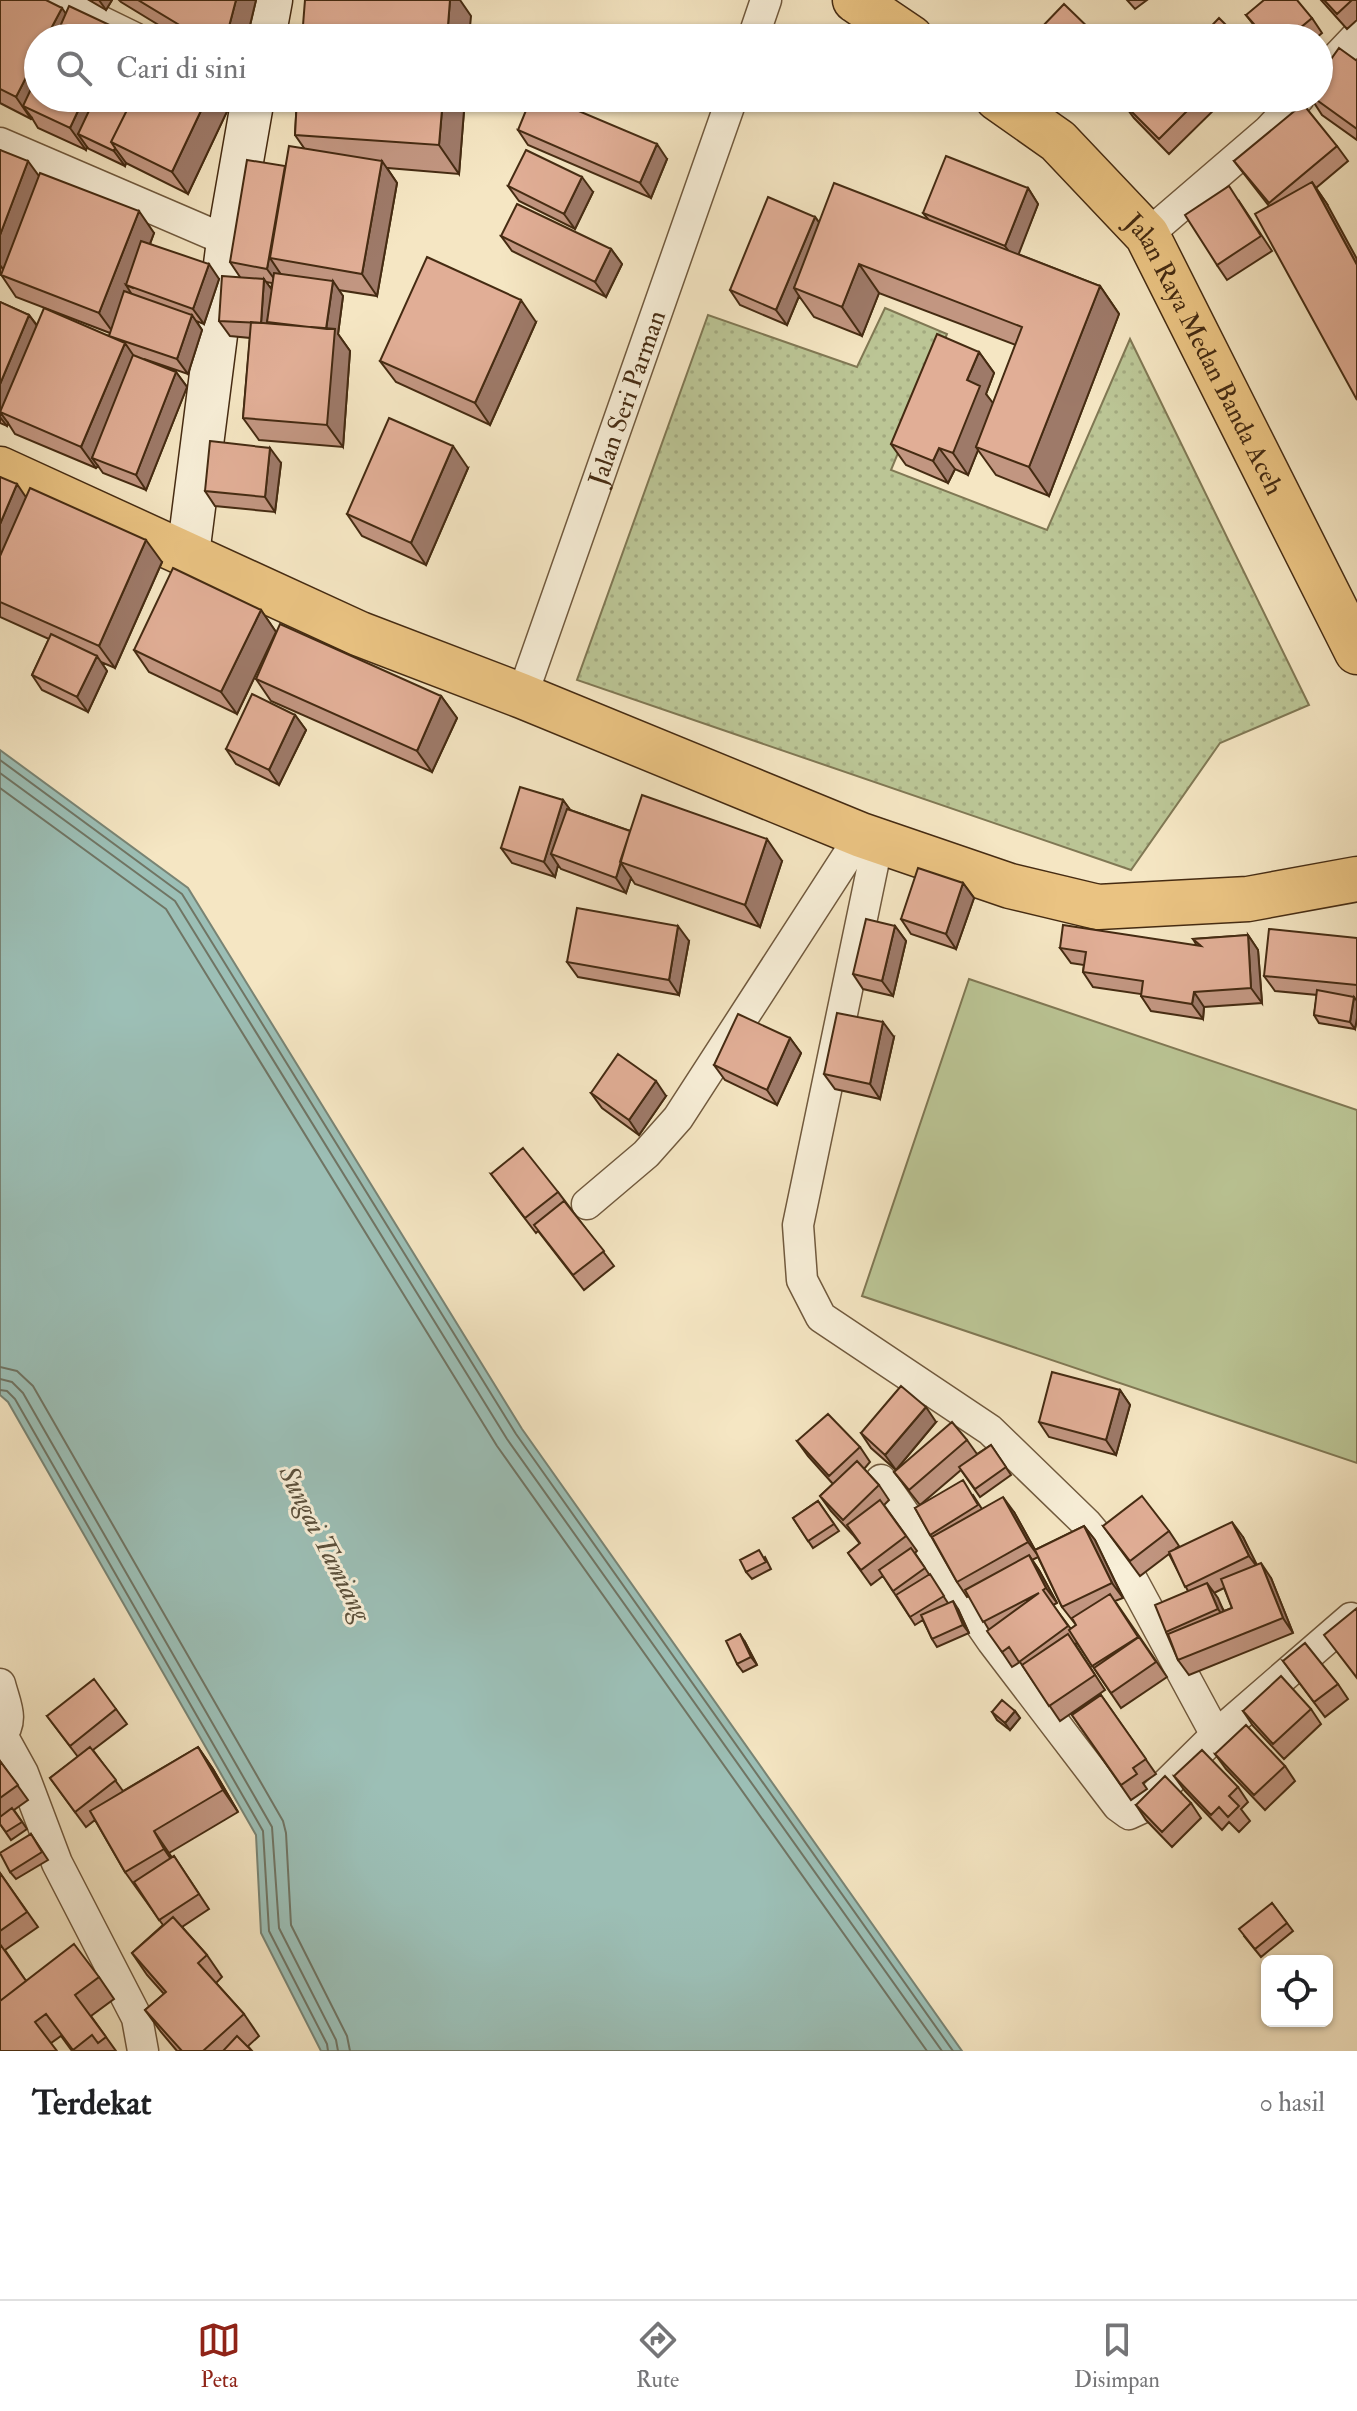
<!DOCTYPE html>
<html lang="id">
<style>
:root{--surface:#fff;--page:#f6f6f6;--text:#202124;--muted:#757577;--line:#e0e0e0;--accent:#8f2418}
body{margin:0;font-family:"IM FELL Double Pica",serif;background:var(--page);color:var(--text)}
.controls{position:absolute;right:24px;bottom:24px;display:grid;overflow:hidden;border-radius:12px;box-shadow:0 2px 6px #0004}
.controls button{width:72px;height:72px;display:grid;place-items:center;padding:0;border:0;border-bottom:2px solid var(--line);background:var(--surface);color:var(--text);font:40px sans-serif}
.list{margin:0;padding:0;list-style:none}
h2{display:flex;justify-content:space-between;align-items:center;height:104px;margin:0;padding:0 32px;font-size:34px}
h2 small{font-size:26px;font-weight:400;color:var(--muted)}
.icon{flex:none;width:44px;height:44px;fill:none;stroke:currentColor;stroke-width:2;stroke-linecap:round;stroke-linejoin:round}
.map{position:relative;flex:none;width:1357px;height:2051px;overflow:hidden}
.search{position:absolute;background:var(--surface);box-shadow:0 2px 6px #0004;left:24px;right:24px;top:24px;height:88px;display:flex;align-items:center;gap:20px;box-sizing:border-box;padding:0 28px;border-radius:44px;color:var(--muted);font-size:30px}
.sheet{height:248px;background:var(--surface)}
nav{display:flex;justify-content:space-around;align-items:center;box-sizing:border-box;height:112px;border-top:2px solid var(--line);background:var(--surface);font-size:22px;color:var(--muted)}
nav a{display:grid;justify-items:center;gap:4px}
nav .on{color:var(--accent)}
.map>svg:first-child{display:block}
.grass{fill:url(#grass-dots);stroke:#807854;stroke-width:2}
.garden{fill:#bbc595;stroke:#807854;stroke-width:2}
.water{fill:#9cbfb6;stroke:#798474;stroke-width:2}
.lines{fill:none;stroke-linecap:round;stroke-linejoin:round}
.shore{stroke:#707564;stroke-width:2}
.street-casing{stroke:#715a3e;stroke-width:33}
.secondary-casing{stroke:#452b12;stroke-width:45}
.highway-casing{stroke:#452b12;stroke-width:47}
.street{stroke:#f8efd8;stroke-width:30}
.secondary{stroke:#f8efd8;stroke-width:42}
.highway{stroke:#eac382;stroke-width:44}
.wall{fill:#c29681;stroke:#452b12;stroke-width:2;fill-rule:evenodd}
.shaded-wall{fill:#9e7a69;stroke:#452b12;stroke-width:2}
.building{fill:#e1ae96;stroke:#452b12;stroke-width:2}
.labels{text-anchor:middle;stroke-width:6;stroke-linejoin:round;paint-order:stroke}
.street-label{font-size:26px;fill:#452b12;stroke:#f8efd8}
.water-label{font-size:28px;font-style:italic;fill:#5b503b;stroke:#f8efd8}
</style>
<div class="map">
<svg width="1357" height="2051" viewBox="0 0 1357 2051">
<defs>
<pattern id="grass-dots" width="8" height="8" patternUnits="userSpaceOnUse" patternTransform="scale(2)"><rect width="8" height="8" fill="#bbc595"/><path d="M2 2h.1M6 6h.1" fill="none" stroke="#a2a97f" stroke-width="1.8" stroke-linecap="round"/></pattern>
</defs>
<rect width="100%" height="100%" fill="#f5e6c3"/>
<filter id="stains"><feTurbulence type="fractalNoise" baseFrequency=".0025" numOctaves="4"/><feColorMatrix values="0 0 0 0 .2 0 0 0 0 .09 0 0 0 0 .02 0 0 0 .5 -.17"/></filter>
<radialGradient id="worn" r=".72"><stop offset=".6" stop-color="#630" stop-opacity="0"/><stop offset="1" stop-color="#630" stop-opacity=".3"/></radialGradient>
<path class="grass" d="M885,308L947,334L891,470L1047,530L1130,339L1309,705L1220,743L1131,870L577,680L708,315L857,367Z"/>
<path class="garden" d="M969,979L1357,1110V1463L862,1296Z"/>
<path class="water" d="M0,750L188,888L522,1429L962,2051H321L261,1933L256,1835L8,1402L0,1395Z"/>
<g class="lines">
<path class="shore" d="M0,760L182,894L516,1434L953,2051
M0,773L175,901L507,1439L942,2051
M0,788L166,909L497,1446L927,2051
M0,1367L17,1371L33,1386L283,1821L286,1833L291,1925L347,2036L350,2051
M0,1379L12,1382L23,1393L272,1827L279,1928L336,2040L338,2051
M0,1390L7,1391L15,1399L263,1831L269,1931L327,2044L328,2051"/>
<defs>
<g id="street">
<path d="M57,0L135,38"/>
<path d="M753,38L766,0"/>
<path d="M1319,76L1357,36"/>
<path d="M0,143L228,241"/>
<path d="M1147,235L1268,131L1299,98"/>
<path id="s1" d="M522,696L732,98"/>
<path d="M878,841L798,1225L802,1280L821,1317L990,1430L1086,1523L1129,1574L1216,1735"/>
<path d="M587,1204L646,1154L678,1118L861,835"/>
<path d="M881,1480L992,1641L1118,1806L1129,1814L1142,1808L1216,1735L1351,1618"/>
<path d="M0,1684C5,1704 15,1720 0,1737"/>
<path d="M2,1735L23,1773L57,1863L137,2018L143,2051"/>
</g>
<path id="secondary" d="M264,38L271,0
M188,554L228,241L253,98"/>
<g id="highway">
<path d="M855,0L911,38"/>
<path id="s2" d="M997,98L1058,141L1147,235L1357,652"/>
<path d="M0,469L360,634L522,696L861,835L1010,886L1098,907L1248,899L1357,879"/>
</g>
</defs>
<use href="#street" class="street-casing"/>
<use href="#secondary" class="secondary-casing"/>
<use href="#highway" class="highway-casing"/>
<use href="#street" class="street"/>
<use href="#secondary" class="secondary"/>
<use href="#highway" class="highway"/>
</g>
<path class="wall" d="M0,0L38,98H227L231,103L188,194L126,163L125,166L89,149L87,147L86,150L38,128L32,118L31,119L0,103Z
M89,0H112L106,10Z
M119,0H256L247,38H180L121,2Z
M1127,0H1147L1135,9Z
M1321,0H1357V20L1347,29Z
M1246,15L1312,18L1322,33L1316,38H1264Z
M1357,61V140L1322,115L1311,98H1319Z
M297,98H465L459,174L387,168L397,183L377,296L338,290L343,296L338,334L350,351L343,447L259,440L243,418L250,338L230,336L219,321L240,277L230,262L304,148L295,135ZM266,282L272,283L271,289Z
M1128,98H1214L1219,105L1169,154L1134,118L1123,103Z
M518,130L667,159L651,198L528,145Z
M1337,146L1348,161L1316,188L1327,204L1269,206L1234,161Z
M0,150L39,176L154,233L150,244L219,279L204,324L196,321L202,330L188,374L144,359L176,372L187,387L146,490L103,473L98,466L96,468L15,434L8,423L7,426L0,423V302L29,315L37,325L110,336V333L16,297L0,273Z
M508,186L593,192L575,229L519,201Z
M1028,188L1038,204L1018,254L1100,286L1119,314L1049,496L996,475L978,450L968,475L955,469L948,483L906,465L891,444L979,352L994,373L986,394L993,404L1016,345L879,293L862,336L814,317L799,296L787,325L740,305L730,290L815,217L819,222L928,219L923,213Z
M1239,201L1272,251L1227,280L1217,265Z
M501,236L611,249L622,264L606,297L512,251Z
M536,322L490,425L396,382L380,361Z
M281,463L275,512L215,506L205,491Z
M468,468L426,565L362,536L347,514Z
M0,477L26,497L162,562L115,668L101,662L107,671L88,712L42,690L32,675L49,639L0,617Z
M261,610L276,632L237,714L149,672L134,650Z
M256,679L441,696L457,718L432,772L271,701Z
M295,715L306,730L279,785L236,764L226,749Z
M563,800L570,810L630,831L782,861L760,927L635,884L631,878L626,893L561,869L558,865L555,877L512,863L501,848Z
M963,883L974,898L956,949L911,934L901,919Z
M895,926L906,941L893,996L863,989L853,974Z
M1248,935L1258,950L1262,1003L1204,1007L1203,1019L1151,1011L1141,996V994L1093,987L1083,972L1084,965L1071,963L1060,948L1197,946L1193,939Z
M1357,938V999H1355L1357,1001V1018L1355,1029L1319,1023L1314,1015L1317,995L1275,991L1264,976Z
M689,941L679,995L578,977L567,962Z
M894,1037L880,1099L835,1089L824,1074Z
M790,1038L801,1053L777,1105L725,1080L714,1065Z
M591,1093L666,1096L639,1135L602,1108Z
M491,1174L558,1192L614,1266L584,1290L538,1231L536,1233Z
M1120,1390L1130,1405L1116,1455L1049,1437L1039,1422Z
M936,1422L896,1470L871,1448L861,1433Z
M967,1440L977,1454L991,1445L1011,1475L980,1497L961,1470L920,1505L894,1472Z
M797,1441L860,1447L870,1462L864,1469L879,1485L889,1500L884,1505L917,1551L915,1553L948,1603L958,1609L969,1633L937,1647L932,1639L923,1620L915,1625L883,1576L871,1585L848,1553L860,1544L853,1535L831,1511L820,1496L833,1484L808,1456Z
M973,1495L982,1509L1014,1512L1035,1550L1084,1526L1095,1540L1123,1598L1115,1601L1167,1677L1121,1708L1077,1643L1075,1644L1105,1690L1060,1721L1020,1662L1012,1667L1002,1652L969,1596L967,1597L957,1582L915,1508ZM1038,1557L1062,1607L1076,1625L1071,1629L1053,1605L1057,1603L1039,1570L1032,1560Z
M818,1501L839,1531L813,1548L793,1518Z
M1103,1526L1169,1531L1179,1546L1175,1549L1243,1537L1256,1565L1271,1578L1293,1633L1189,1675L1178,1660L1166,1632L1188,1591L1169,1554L1140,1576ZM1224,1588L1232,1608L1224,1611L1214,1593Z
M765,1557L771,1569L752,1579L746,1572Z
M745,1642L757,1665L743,1672L737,1664Z
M1283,1661L1338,1684L1348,1699L1325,1717Z
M1101,1695L1156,1774L1143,1783L1147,1789L1131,1800L1072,1715Z
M116,1709L127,1724L93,1750L123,1791L198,1747L213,1769L238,1812L169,1853L172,1858L174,1856L209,1909L182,1927L207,1955L222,1977L216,1983L244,2014L259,2036L248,2046L252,2051H177L161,2032L145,2010L164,1994L147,1975L132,1953L163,1925L125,1872L95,1820L86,1827L50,1778L78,1757L47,1716Z
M1311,1709L1321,1724L1284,1759L1253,1726L1243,1711Z
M1015,1711L1020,1718L1010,1730L997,1720L992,1712Z
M1215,1754L1285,1766L1295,1781L1265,1810L1226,1769Z
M0,1761L28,1800L14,1810L27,1829L11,1840L0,1824Z
M1174,1776L1238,1787L1248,1802L1241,1809L1250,1821L1239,1832L1229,1822L1222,1830L1185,1791Z
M1191,1803L1201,1818L1172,1847L1146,1820L1136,1805Z
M31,1834L48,1860L16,1879L10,1872Z
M0,1873L38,1927L5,1950L26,1981L99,1977L114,1999L91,2016L116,2051H72L61,2036L51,2043L0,2051Z
M1272,1903L1293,1931L1261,1957L1244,1936Z"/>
<path class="shaded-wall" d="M99,0H112L106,10Z
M236,0H256L247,38H226Z
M450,0H460L471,16L469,38H447Z
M62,8L77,30L73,38H46Z
M116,28L124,38H112Z
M38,54V98L23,106L32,118L31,119L16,97Z
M84,98H109L78,134L87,147L86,150L70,128Z
M207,98H227L231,103L188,194L172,172Z
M443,98H465L459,174L439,145Z
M657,144L667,159L651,198L640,183Z
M115,148L126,163L125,166L114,151Z
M28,161L44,183L8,276L0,265V235Z
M382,161L397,183L377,296L362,274Z
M285,166L270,258L280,273L278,284L267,269Z
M582,177L593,192L575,229L564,214Z
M1312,182L1327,204L1357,259V265Z
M1028,188L1038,204L1016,261L1005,246Z
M139,211L154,233L133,288L126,285L131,293L115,335L99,313Z
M815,217L826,232L794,288L799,296L787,325L776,310Z
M611,249L622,264L606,297L595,282Z
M209,264L219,279L204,324L193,309Z
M859,264L879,293L862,336L842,307Z
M264,279L275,294L267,322L272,330L261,324Z
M333,281L343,296L338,334L350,351L343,447L327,425L326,330Z
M1100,286L1119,314L1049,496L1029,467Z
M521,300L536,322L490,425L475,403Z
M29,315L45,337L0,412L8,423L7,426L0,417V384Z
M192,315L202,330L188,374L177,359Z
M125,343L140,365L92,458L98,466L96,468L81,447Z
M979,352L994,373L986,394L996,407L976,447L978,450L968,475L953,453L967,380Z
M176,372L187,387L146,490L136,475Z
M453,446L468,468L426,565L411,543Z
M270,448L281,463L275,512L265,497Z
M939,448L955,469L948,483L933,461Z
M17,484L32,506L0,582V524Z
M146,540L162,562L115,668L99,646Z
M261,610L276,632L237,714L221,692Z
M97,656L107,671L88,712L77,697Z
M441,696L457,718L432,772L417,751Z
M295,715L306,730L279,785L269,770Z
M563,800L574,815L551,854L558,865L555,877L544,862Z
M767,839L782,861L760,927L745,905Z
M621,863L631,878L626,893L616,878Z
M963,883L974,898L956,949L946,934Z
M678,926L689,941L679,995L669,980Z
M895,926L906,941L893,996L882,981Z
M1248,935L1258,950L1262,1003L1251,988Z
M1194,992L1204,1007L1203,1019L1192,1004Z
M1354,997L1357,1001V1018L1355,1029L1350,1022Z
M883,1022L894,1037L880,1099L870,1084Z
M790,1038L801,1053L777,1105L767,1090Z
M656,1081L666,1096L639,1135L629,1120Z
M1120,1390L1130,1405L1116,1455L1106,1440Z
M926,1407L936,1422L896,1470L885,1455Z
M1003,1497L1014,1512L1039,1557L1028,1542Z
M1232,1522L1243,1537L1260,1571L1249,1556Z
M1084,1526L1095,1540L1123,1598L1112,1583Z
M1029,1555L1039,1570L1057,1603L1046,1588Z
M1261,1563L1271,1578L1293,1633L1283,1618Z
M1207,1583L1218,1598L1229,1624L1218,1609Z
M953,1601L958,1609L969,1633L963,1625Z
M740,1634L745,1642L757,1665L751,1657Z
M1015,1711L1020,1718L1010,1730L1005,1723Z
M198,1747L213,1769L238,1812L223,1790Z
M154,1831L169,1853L179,1871L164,1849Z"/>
<path class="building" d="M0,0H46L62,8L46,38H38V54L16,97L0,89Z
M138,0H236L226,38H201Z
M305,0H450L447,38H302Z
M1264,0H1297L1312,18L1288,38H1266L1246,15Z
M1324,0H1352L1337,14Z
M1064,4L1099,38H1047L1039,30Z
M69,6L116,28L112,38H55Z
M1219,18L1239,38H1200Z
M1339,48L1357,61V129L1314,98H1319V76Z
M38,74V98H84L70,128L23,106Z
M95,98H133L111,142L115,148L114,151L78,134Z
M133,98H207L172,172L111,142Z
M297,98H443L439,145L295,135Z
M531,98H548L657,144L640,183L518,130Z
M1128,98H1200L1159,139L1123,103Z
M1303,104L1337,146L1269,203L1234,161Z
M289,146L382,161L362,274L270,258Z
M0,150L28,161L0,235Z
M526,150L582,177L564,214L508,186Z
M946,156L1028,188L1005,246L923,213Z
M247,160L285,166L267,269L230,262Z
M40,173L139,211L99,313L1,275Z
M1312,182L1357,265V400L1255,214Z
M834,183L1100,286L1029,467L976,447L1022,327L859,264L842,307L794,288Z
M1229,186L1261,236L1217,265L1185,215Z
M768,197L815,217L776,310L730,290Z
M517,204L611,249L595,282L501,236Z
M141,241L209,264L193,309L126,285Z
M427,257L521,300L475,403L380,361Z
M274,273L333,281L326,329L267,322Z
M222,276L264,279L261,323L219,321Z
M124,291L192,315L177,359L109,336Z
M0,302L29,315L0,384Z
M44,308L125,343L81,447L0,412Z
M251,322L335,329L327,425L243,418Z
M937,334L979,352L967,380L980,386L953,453L939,448L933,461L891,444Z
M133,355L176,372L136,475L92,458Z
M389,418L453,446L411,543L347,514Z
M210,441L270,448L265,497L205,491Z
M0,477L17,484L0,524Z
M30,488L146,540L99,646L0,602V556Z
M173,568L261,610L221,692L134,650Z
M280,624L441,696L417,751L256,679Z
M51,634L97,656L77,697L32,675Z
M252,694L295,715L269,770L226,749Z
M520,787L563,800L544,862L501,848Z
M642,795L767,839L745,905L620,862Z
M567,809L630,831L616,878L551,854Z
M918,868L963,883L946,934L901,919Z
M577,908L678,926L669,980L567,962Z
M866,919L895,926L882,981L853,974Z
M1063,925L1201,946L1193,939L1248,935L1251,988L1194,992L1192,1004L1141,996L1143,981L1083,972L1086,952L1060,948Z
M1269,929L1357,938V985L1264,976Z
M1317,990L1354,997L1350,1022L1314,1015Z
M837,1013L883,1022L870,1084L824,1074Z
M738,1014L790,1038L767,1090L714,1065Z
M618,1054L656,1081L629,1120L591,1093Z
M523,1148L558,1192L525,1218L491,1174Z
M564,1201L604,1251L573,1275L534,1225Z
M1052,1372L1120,1390L1106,1440L1039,1422Z
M901,1386L926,1407L885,1455L861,1433Z
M828,1414L860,1447L829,1476L797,1441Z
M952,1422L967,1440L909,1490L894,1472Z
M991,1445L1006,1467L975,1489L959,1467Z
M857,1461L879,1485L843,1520L820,1496Z
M963,1480L978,1505L930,1535L915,1508Z
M1142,1496L1169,1531L1130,1561L1103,1526Z
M1003,1497L1028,1542L957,1582L932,1537Z
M880,1500L906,1536L861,1570L848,1553L860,1543L847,1525Z
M818,1501L834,1524L808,1541L793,1518Z
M1232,1522L1249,1556L1185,1587L1169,1552Z
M1084,1526L1112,1583L1062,1607L1035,1550Z
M911,1548L925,1568L893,1591L879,1570Z
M759,1550L766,1562L746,1572L740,1560Z
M1029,1555L1046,1588L1043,1590L1068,1626L1019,1662L1009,1647L1002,1652L987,1631L1039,1593L983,1622L965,1590Z
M1261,1563L1283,1618L1178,1660L1168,1634L1232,1608L1221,1579Z
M930,1574L944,1596L910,1617L896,1595Z
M1207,1583L1218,1609L1166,1632L1155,1605Z
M1110,1594L1138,1637L1092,1666L1069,1630L1076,1625L1072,1618Z
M953,1601L963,1625L932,1639L921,1615Z
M1357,1608V1678L1324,1635Z
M740,1634L751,1657L737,1664L726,1641Z
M1068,1634L1095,1675L1049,1706L1022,1665Z
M1139,1637L1156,1662L1111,1693L1094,1668Z
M1305,1643L1338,1684L1314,1702L1283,1661Z
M1281,1676L1311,1709L1273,1744L1243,1711Z
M94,1679L116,1709L70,1746L47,1716Z
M1101,1695L1146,1759L1133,1768L1137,1774L1121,1785L1072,1715Z
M1002,1700L1015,1711L1005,1723L992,1712Z
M1246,1725L1285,1766L1254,1795L1215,1754Z
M90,1747L116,1780L75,1812L50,1778Z
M198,1747L223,1790L154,1831L164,1849L125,1872L90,1811Z
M1202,1750L1238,1787L1229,1796L1239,1806L1228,1817L1219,1807L1211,1815L1174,1776Z
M0,1761L18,1785L0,1798Z
M1165,1776L1191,1803L1162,1832L1136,1805Z
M12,1808L22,1822L6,1832L0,1824V1817Z
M31,1834L42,1852L10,1872L0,1853Z
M174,1856L199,1894L159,1920L134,1882Z
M0,1873L27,1912L0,1931Z
M1272,1903L1287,1923L1255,1949L1239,1929Z
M173,1917L207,1955L198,1963L244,2014L203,2051H182L145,2010L166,1992L132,1953Z
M0,1944L26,1981L0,2001Z
M74,1944L99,1977L75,1995L106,2037L98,2043L92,2035L73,2050L46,2014L35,2022L57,2051H0V2001Z
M237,2036L252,2051H223Z"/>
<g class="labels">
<g class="street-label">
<text dy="9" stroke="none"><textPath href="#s2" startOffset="336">Jalan Raya Medan Banda Aceh</textPath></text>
<text dy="9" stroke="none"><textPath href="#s1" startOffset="316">Jalan Seri Parman</textPath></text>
</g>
<g class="water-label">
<text transform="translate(326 1543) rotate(63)" y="10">Sungai Tamiang</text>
</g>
</g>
<rect width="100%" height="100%" filter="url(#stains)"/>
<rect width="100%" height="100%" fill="url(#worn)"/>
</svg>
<div class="controls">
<button><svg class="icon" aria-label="locate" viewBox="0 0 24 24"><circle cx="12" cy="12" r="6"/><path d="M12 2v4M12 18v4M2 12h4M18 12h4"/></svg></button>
</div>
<div class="search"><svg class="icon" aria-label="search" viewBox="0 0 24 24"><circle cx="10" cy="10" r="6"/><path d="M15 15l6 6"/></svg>Cari di sini</div>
</div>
<section class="sheet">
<h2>Terdekat<small>0 hasil</small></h2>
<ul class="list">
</ul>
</section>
<nav>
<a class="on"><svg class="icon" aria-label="map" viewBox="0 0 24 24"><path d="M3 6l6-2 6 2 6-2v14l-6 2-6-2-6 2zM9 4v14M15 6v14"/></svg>Peta</a>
<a><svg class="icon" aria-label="directions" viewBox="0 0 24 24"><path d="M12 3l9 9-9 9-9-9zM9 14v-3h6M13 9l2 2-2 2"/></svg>Rute</a>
<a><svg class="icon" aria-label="saved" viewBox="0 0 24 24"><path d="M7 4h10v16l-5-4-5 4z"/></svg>Disimpan</a>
</nav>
